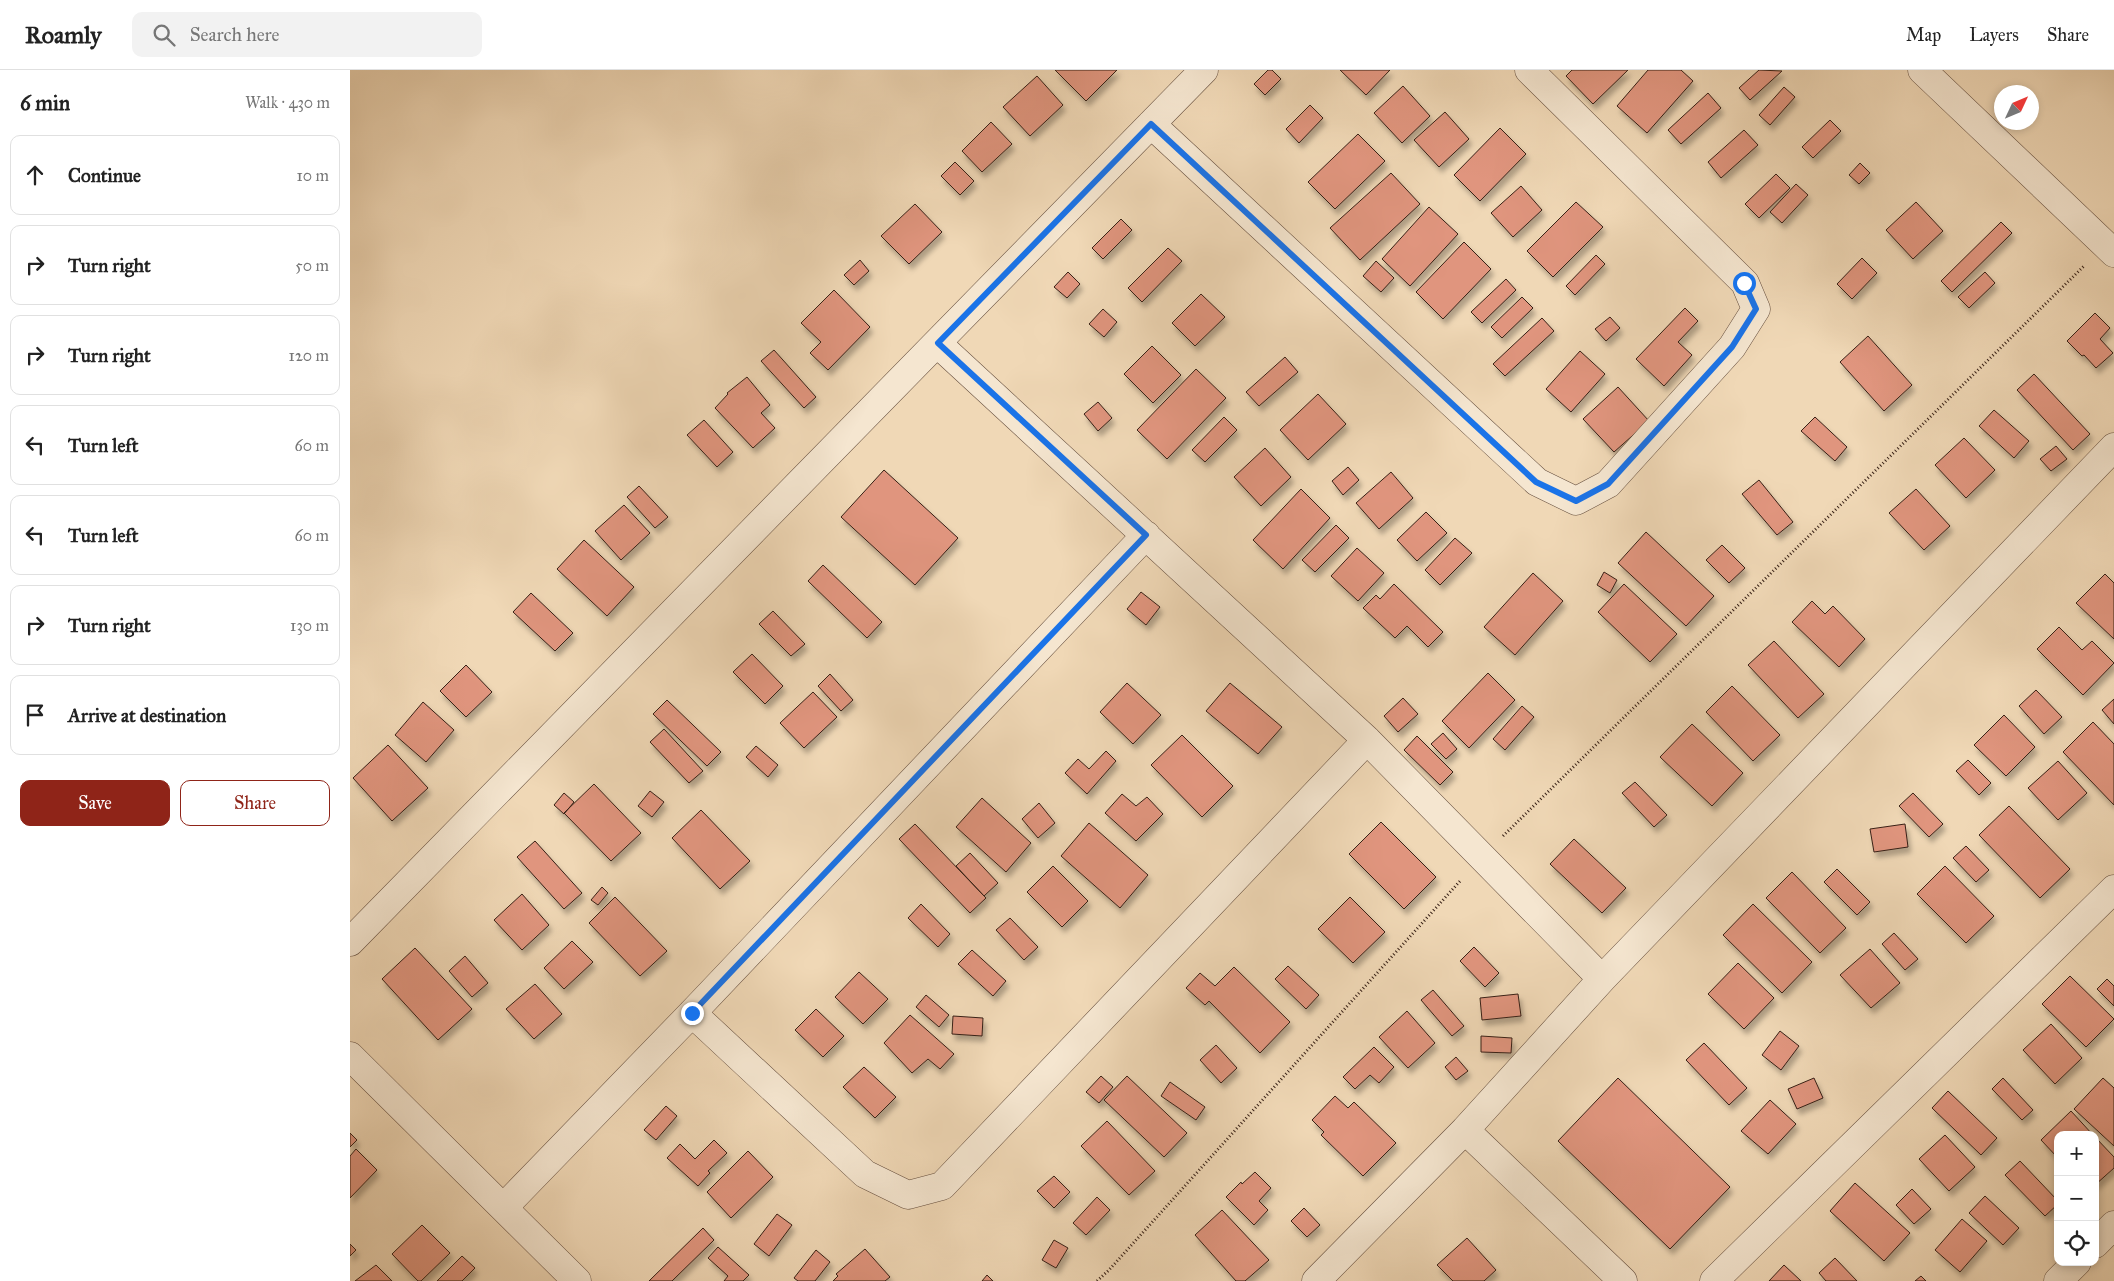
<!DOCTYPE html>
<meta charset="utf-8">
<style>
:root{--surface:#fff;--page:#f2f2f2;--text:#222;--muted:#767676;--line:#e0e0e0;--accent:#8f2418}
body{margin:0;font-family:"IM FELL Great Primer",serif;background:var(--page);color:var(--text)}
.controls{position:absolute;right:15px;bottom:15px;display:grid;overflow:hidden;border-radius:10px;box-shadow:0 2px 8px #0003}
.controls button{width:45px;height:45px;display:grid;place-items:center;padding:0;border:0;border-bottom:1px solid var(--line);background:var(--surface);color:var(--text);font:25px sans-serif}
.compass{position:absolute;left:1644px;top:15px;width:45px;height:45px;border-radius:50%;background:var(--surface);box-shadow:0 2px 8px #0003;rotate:46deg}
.stop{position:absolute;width:15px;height:15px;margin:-11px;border:4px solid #1a73e8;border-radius:50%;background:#fff}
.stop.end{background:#1a73e8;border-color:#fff;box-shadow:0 1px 5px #0008}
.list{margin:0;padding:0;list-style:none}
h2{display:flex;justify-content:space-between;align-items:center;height:65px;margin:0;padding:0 20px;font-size:21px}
h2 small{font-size:16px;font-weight:400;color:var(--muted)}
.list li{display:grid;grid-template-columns:32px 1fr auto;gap:15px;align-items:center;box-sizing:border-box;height:80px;margin:0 10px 10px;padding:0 10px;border:1px solid var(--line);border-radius:10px}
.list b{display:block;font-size:19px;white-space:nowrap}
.list em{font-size:16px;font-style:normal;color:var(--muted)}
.actions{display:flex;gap:10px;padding:15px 20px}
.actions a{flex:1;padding:11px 0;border:1px solid var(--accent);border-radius:10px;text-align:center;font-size:18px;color:var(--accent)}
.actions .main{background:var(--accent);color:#fff}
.icon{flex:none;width:28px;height:28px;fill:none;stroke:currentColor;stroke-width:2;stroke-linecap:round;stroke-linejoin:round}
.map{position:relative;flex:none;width:1764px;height:1211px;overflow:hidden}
header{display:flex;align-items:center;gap:30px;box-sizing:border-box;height:70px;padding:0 25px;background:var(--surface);border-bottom:1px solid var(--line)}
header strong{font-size:24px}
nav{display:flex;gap:28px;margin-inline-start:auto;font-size:18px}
.search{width:350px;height:45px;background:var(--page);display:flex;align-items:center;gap:12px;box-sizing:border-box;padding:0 18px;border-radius:10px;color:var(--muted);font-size:19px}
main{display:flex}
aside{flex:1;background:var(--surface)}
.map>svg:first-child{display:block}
.building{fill:#e0957e;stroke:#372016;filter:url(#shadow)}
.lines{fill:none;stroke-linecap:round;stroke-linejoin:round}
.minor-casing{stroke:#654e3e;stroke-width:29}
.path{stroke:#372016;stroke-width:3;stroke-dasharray:1 2.5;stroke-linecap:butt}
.minor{stroke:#f5e6d0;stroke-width:28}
.route{stroke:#1a73e8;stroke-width:6}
</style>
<header>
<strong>Roamly</strong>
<div class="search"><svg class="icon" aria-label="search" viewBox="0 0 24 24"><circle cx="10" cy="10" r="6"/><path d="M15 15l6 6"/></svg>Search here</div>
<nav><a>Map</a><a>Layers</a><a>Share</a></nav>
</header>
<main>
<aside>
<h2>6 min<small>Walk · 430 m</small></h2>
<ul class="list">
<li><svg class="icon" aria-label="ahead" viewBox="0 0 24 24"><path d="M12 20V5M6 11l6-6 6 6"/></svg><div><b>Continue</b></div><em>10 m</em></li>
<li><svg class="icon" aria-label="right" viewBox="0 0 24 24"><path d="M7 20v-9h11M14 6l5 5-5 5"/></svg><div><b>Turn right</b></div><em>50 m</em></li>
<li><svg class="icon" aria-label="right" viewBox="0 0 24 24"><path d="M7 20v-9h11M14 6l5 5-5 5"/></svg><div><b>Turn right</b></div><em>120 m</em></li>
<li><svg class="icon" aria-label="left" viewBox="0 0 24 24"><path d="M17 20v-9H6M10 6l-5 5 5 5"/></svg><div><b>Turn left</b></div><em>60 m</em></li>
<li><svg class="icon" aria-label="left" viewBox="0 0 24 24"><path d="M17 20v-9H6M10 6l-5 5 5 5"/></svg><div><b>Turn left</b></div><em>60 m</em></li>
<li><svg class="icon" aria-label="right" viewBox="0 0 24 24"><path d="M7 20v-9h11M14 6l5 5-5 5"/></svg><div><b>Turn right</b></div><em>130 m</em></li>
<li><svg class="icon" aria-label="arrive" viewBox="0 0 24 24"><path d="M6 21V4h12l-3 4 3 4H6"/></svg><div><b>Arrive at destination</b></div></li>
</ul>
<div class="actions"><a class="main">Save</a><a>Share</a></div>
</aside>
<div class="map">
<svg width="1764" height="1211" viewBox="0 0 1764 1211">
<defs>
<filter id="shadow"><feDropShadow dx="3" dy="5.5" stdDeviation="2.5" flood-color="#0004"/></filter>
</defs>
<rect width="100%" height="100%" fill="#f0d8b6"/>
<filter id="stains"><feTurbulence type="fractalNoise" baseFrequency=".004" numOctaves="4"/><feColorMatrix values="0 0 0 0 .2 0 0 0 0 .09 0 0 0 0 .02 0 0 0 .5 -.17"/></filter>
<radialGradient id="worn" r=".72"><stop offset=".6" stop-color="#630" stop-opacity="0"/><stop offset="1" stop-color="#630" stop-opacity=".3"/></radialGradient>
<path class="building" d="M705,0H767L736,31Z
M918,0H922L931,9L915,25L904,14Z
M990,0H1040L1016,25Z
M1222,0H1278L1243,34L1216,6Z
M1298,0H1331L1343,11L1297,63L1267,36Z
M1409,0L1432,1L1400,30L1389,18Z
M687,6L713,35L680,66L653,37Z
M1053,16L1080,46L1052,73L1024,43Z
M1434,17L1445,27L1420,55L1409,45Z
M1358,23L1371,38L1331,74L1318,60Z
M960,35L973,48L949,73L936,59Z
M1095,42L1119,69L1089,97L1064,70Z
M1480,50L1491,61L1463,88L1452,77Z
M641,52L662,74L632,102L612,81Z
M1150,58L1176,84L1130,131L1104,105Z
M1394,60L1408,75L1371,108L1358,92Z
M1008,64L1035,91L985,139L958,112Z
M605,92L624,111L610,125L591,106Z
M1510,93L1520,103L1509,114L1499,105Z
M1041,103L1070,134L1010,190L980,158Z
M1426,104L1440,118L1409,148L1395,134Z
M1446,114L1458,125L1432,153L1420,142Z
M1171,116L1192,140L1163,167L1141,143Z
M1226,132L1253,157L1203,207L1177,181Z
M1566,132L1593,161L1563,189L1536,160Z
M565,134L592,162L559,194L531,166Z
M1079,137L1108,164L1060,216L1032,189Z
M771,149L782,160L753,189L742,178Z
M1651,152L1662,163L1602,222L1591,211Z
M1114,172L1141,199L1093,249L1066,222Z
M818,178L832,191L792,232L778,218Z
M1246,185L1255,194L1225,225L1216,216Z
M1512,188L1527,203L1502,229L1487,214Z
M510,190L519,201L504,215L494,205Z
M1026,191L1044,208L1031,222L1013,206Z
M718,202L730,214L717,228L704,217Z
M1635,202L1645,213L1619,238L1608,227Z
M1156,209L1166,220L1132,253L1121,242Z
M484,220L520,257L478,300L460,283L471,272L451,253Z
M851,224L875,247L845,276L822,253Z
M1172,227L1183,238L1152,268L1141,257Z
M1335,238L1348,251L1328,272L1342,285L1314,316L1286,289Z
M753,239L767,252L754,267L739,254Z
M1745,243L1760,258L1750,269L1763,283L1746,298L1734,285L1732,286L1717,271Z
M1260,247L1270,258L1256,271L1245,259Z
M1192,248L1204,261L1155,306L1143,294Z
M1518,266L1562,315L1534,341L1490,292Z
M802,276L831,305L803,333L774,304Z
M424,280L466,327L454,338L411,291Z
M1230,281L1255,304L1221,342L1196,319Z
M935,287L948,302L909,336L896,322Z
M846,299L876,328L817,389L787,360Z
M1684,304L1740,364L1723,380L1667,320Z
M397,307L420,335L411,343L425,358L403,378L365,338L378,324L377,323Z
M1268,317L1299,351L1264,382L1233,349Z
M968,324L996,354L958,390L930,360Z
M748,332L762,348L748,361L734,344Z
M1644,340L1679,371L1664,388L1629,356Z
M874,347L887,360L855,392L842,380Z
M1465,347L1497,377L1485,391L1451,361Z
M354,350L383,382L367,397L337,365Z
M1614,368L1645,400L1616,428L1585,395Z
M1706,376L1717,389L1701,401L1690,389Z
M915,378L941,407L911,436L884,407Z
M998,397L1009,410L993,425L982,411Z
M534,400L608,468L565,515L491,447Z
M1041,402L1063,428L1029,459L1006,433Z
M1409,410L1443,452L1427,465L1392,424Z
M289,416L318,447L305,458L277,427Z
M951,419L980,448L933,499L903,470Z
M1566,419L1600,456L1574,480L1539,443Z
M274,435L300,463L271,490L245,461Z
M1076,442L1097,463L1067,491L1047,470Z
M986,455L999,468L965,502L952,490Z
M1296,462L1364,526L1336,556L1268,493Z
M1105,468L1122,483L1090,515L1075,500Z
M234,470L284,517L257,546L207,499Z
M1372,475L1395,498L1379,513L1356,490Z
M1007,478L1034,503L1008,531L981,506Z
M473,495L532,552L517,568L458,511Z
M1254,502L1267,510L1260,523L1247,515Z
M1183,503L1213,531L1165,585L1134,557Z
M1755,504L1764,513V569L1726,533Z
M1044,514L1093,562L1078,577L1057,556L1045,568L1013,538L1026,525L1030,529Z
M1274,514L1327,564L1300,592L1248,542Z
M791,522L810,537L796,555L777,539Z
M181,523L223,563L205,581L163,542Z
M1462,531L1475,544L1483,536L1515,569L1489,597L1442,552Z
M423,541L455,574L441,586L409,554Z
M1709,557L1732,580L1742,571L1764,593L1733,625L1687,579Z
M1424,571L1474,624L1448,648L1398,595Z
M402,584L433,616L415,634L383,602Z
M116,595L142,622L116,647L90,621Z
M1138,603L1165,630L1119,678L1092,651Z
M480,604L503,630L491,641L468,616Z
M777,613L811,645L783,674L750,642Z
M880,613L932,657L908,684L856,641Z
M1382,616L1430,665L1403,691L1356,642Z
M1686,620L1712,647L1694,664L1669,636Z
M463,622L487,647L454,678L430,653Z
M1053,628L1068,644L1048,662L1034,646Z
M1764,629V654L1752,640Z
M317,630L371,682L357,696L303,644Z
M73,632L104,660L76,692L45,665Z
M1172,636L1184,647L1155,680L1143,669Z
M1654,645L1685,677L1656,706L1624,675Z
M1743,652L1764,674V735L1713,682Z
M1342,654L1393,703L1362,736L1310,687Z
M314,659L353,701L339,713L300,672Z
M1093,663L1107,679L1096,689L1081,674Z
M832,665L883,716L852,747L801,695Z
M1067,666L1103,702L1090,715L1054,680Z
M38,675L78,718L42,751L3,708Z
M406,676L428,695L418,707L396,687Z
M756,681L766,691L737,724L715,703L728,689L739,699Z
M1618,690L1641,713L1629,725L1606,701Z
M1708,691L1737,723L1708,750L1678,718Z
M1285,712L1317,745L1304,757L1272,723Z
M244,714L291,763L261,791L214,743Z
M300,721L314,732L302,747L288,736Z
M214,723L224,732L214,744L204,735Z
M1563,723L1593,754L1579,767L1549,736Z
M772,724L786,736L797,727L813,744L786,771L755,743Z
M632,728L681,773L656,802L606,757Z
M689,733L705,753L688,768L672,749Z
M1659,736L1720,799L1690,828L1629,765Z
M351,740L400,791L370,819L322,768Z
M1031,752L1086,807L1054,839L999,784Z
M739,753L798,805L770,838L711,786Z
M565,754L636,828L620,843L549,769Z
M1555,754L1558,777L1524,782L1520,759Z
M1224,769L1276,818L1252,843L1200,794Z
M185,771L232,823L214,839L167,787Z
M1616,776L1639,800L1626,812L1603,788Z
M620,783L648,813L634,826L606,796Z
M703,796L738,831L712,857L677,822Z
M1595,796L1644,846L1616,873L1567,824Z
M1487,799L1520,832L1507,845L1474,812Z
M1442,802L1496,858L1470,883L1416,828Z
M252,817L258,823L248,835L241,830Z
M172,824L199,855L172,880L144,850Z
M265,827L317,881L290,906L239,853Z
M1000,827L1035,862L1003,893L968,859Z
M571,834L600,864L588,877L558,848Z
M1403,834L1462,892L1432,923L1373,865Z
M660,848L688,877L674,890L646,860Z
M1544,863L1568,889L1555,900L1532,874Z
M222,871L243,892L214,919L194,898Z
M1124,877L1149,903L1135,917L1110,891Z
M65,878L122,939L88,970L32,909Z
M1520,879L1550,913L1521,938L1490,905Z
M622,880L656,911L643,926L608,894Z
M115,886L138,913L122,927L99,901Z
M1388,893L1424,928L1394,959L1358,924Z
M938,896L969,925L956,939L925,909Z
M884,897L940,952L910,983L859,931L855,935L836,918L850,903L865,916Z
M509,902L538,929L513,954L485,927Z
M1720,906L1764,949L1736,977L1692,934Z
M1757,909L1764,916V936L1747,919Z
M185,914L212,944L184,969L156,939Z
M1083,920L1114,956L1102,966L1071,930Z
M1168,924L1171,946L1132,950L1130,928Z
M576,925L599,945L589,957L566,937Z
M466,939L494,966L473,987L445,960Z
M1057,941L1085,973L1058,998L1029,967Z
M560,945L604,984L590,999L578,989L562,1003L534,973Z
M603,946L633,948L632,966L602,964Z
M1701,954L1732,988L1705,1014L1673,980Z
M1430,961L1449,976L1431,1000L1412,985Z
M1131,966L1162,968L1161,983L1131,982Z
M1354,973L1397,1018L1379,1035L1336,990Z
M866,975L887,998L871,1013L850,990Z
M1024,977L1044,997L1029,1013L1020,1005L1005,1019L993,1007Z
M1106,987L1118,1001L1106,1010L1095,997Z
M514,997L546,1027L525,1048L493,1017Z
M751,1006L763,1017L749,1033L736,1022Z
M777,1006L837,1063L814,1087L754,1030Z
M1268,1008L1380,1117L1320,1179L1208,1071Z
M1464,1008L1473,1028L1447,1039L1438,1019Z
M1653,1008L1683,1040L1672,1050L1642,1019Z
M1753,1008L1764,1018V1076L1724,1039Z
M820,1012L855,1037L846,1050L811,1026Z
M1598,1021L1647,1068L1631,1085L1582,1038Z
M985,1026L998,1038L1004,1032L1046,1073L1013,1106L971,1065L974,1062L962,1050Z
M1420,1030L1446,1054L1418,1084L1391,1061Z
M316,1036L327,1046L306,1070L294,1060Z
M1721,1041L1743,1065H1708V1088L1691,1070Z
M757,1051L805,1101L779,1125L731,1076Z
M0,1063L7,1070L0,1077Z
M1595,1065L1625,1097L1599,1121L1569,1089Z
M1745,1067L1764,1087V1098L1745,1115Z
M364,1070L377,1083L358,1101L360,1103L348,1116L317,1088L330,1074L345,1089Z
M6,1079L27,1100L0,1128V1086Z
M398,1081L423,1107L381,1148L357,1122Z
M1670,1091L1708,1131V1134L1695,1146L1655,1105Z
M905,1102L921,1118L909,1131L918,1140L904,1155L876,1127L891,1112L892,1114Z
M704,1106L720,1122L704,1138L687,1121Z
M1505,1113L1560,1163L1534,1191L1480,1141Z
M1562,1119L1581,1139L1564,1154L1546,1135Z
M1635,1126L1669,1158L1653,1175L1619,1143Z
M747,1127L760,1140L736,1165L723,1153Z
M954,1138L970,1155L957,1167L941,1151Z
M872,1140L919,1190L895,1211H886L845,1165Z
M427,1144L442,1155L419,1186L404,1174Z
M1612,1149L1637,1171L1610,1202L1585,1180Z
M72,1155L100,1183L71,1211H68L42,1184Z
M353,1158L364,1170L322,1211H299Z
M1117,1168L1146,1200L1134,1211H1103L1087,1195Z
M704,1170L718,1178L706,1198L692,1190Z
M0,1174L6,1180L0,1186Z
M368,1177L399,1205L393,1211H374L378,1206L358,1188Z
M515,1179L540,1207L535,1211H483L488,1206L486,1204Z
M466,1180L480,1192L465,1211H448L444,1208Z
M112,1186L125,1198L112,1211H87Z
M1485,1188L1507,1211H1476L1469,1203Z
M26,1195L42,1211H5Z
M1434,1195L1451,1211H1419Z
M637,1205L643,1211H632Z
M1571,1206L1576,1211H1565Z"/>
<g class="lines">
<defs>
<path id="minor" d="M1572,0L1764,183
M801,54L1187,412L1226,431L1258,414L1382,277L1406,239L1395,213L1179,0
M587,273L1017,670L1252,909
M0,872L854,0
M342,943L515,1104L558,1125L592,1116L1017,670
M0,986L227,1211
M1115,1060L1273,1211
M154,1137L342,943L796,465
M1745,1174L1764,1155
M966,1211L1115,1060L1252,909L1764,377
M1364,1211L1764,819
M1708,1211L1727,1192"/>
</defs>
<use href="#minor" class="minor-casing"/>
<path class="path" d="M1153,766L1734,196
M747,1211L759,1200L1111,810"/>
<use href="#minor" class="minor"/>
</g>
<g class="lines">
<path class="route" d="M342,943L796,465L588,273L801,54L1186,412L1226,431L1258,414L1382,277L1406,239L1394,213"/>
</g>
<rect width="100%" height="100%" filter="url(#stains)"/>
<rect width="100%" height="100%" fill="url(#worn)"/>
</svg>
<div class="controls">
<button>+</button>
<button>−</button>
<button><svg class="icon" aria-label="locate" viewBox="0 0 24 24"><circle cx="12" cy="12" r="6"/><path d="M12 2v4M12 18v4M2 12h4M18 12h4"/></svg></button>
</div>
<svg class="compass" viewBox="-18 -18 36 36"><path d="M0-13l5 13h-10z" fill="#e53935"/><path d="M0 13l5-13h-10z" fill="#767676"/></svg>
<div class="stop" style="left:1394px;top:213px"></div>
<div class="stop end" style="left:342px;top:943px"></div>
</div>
</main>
